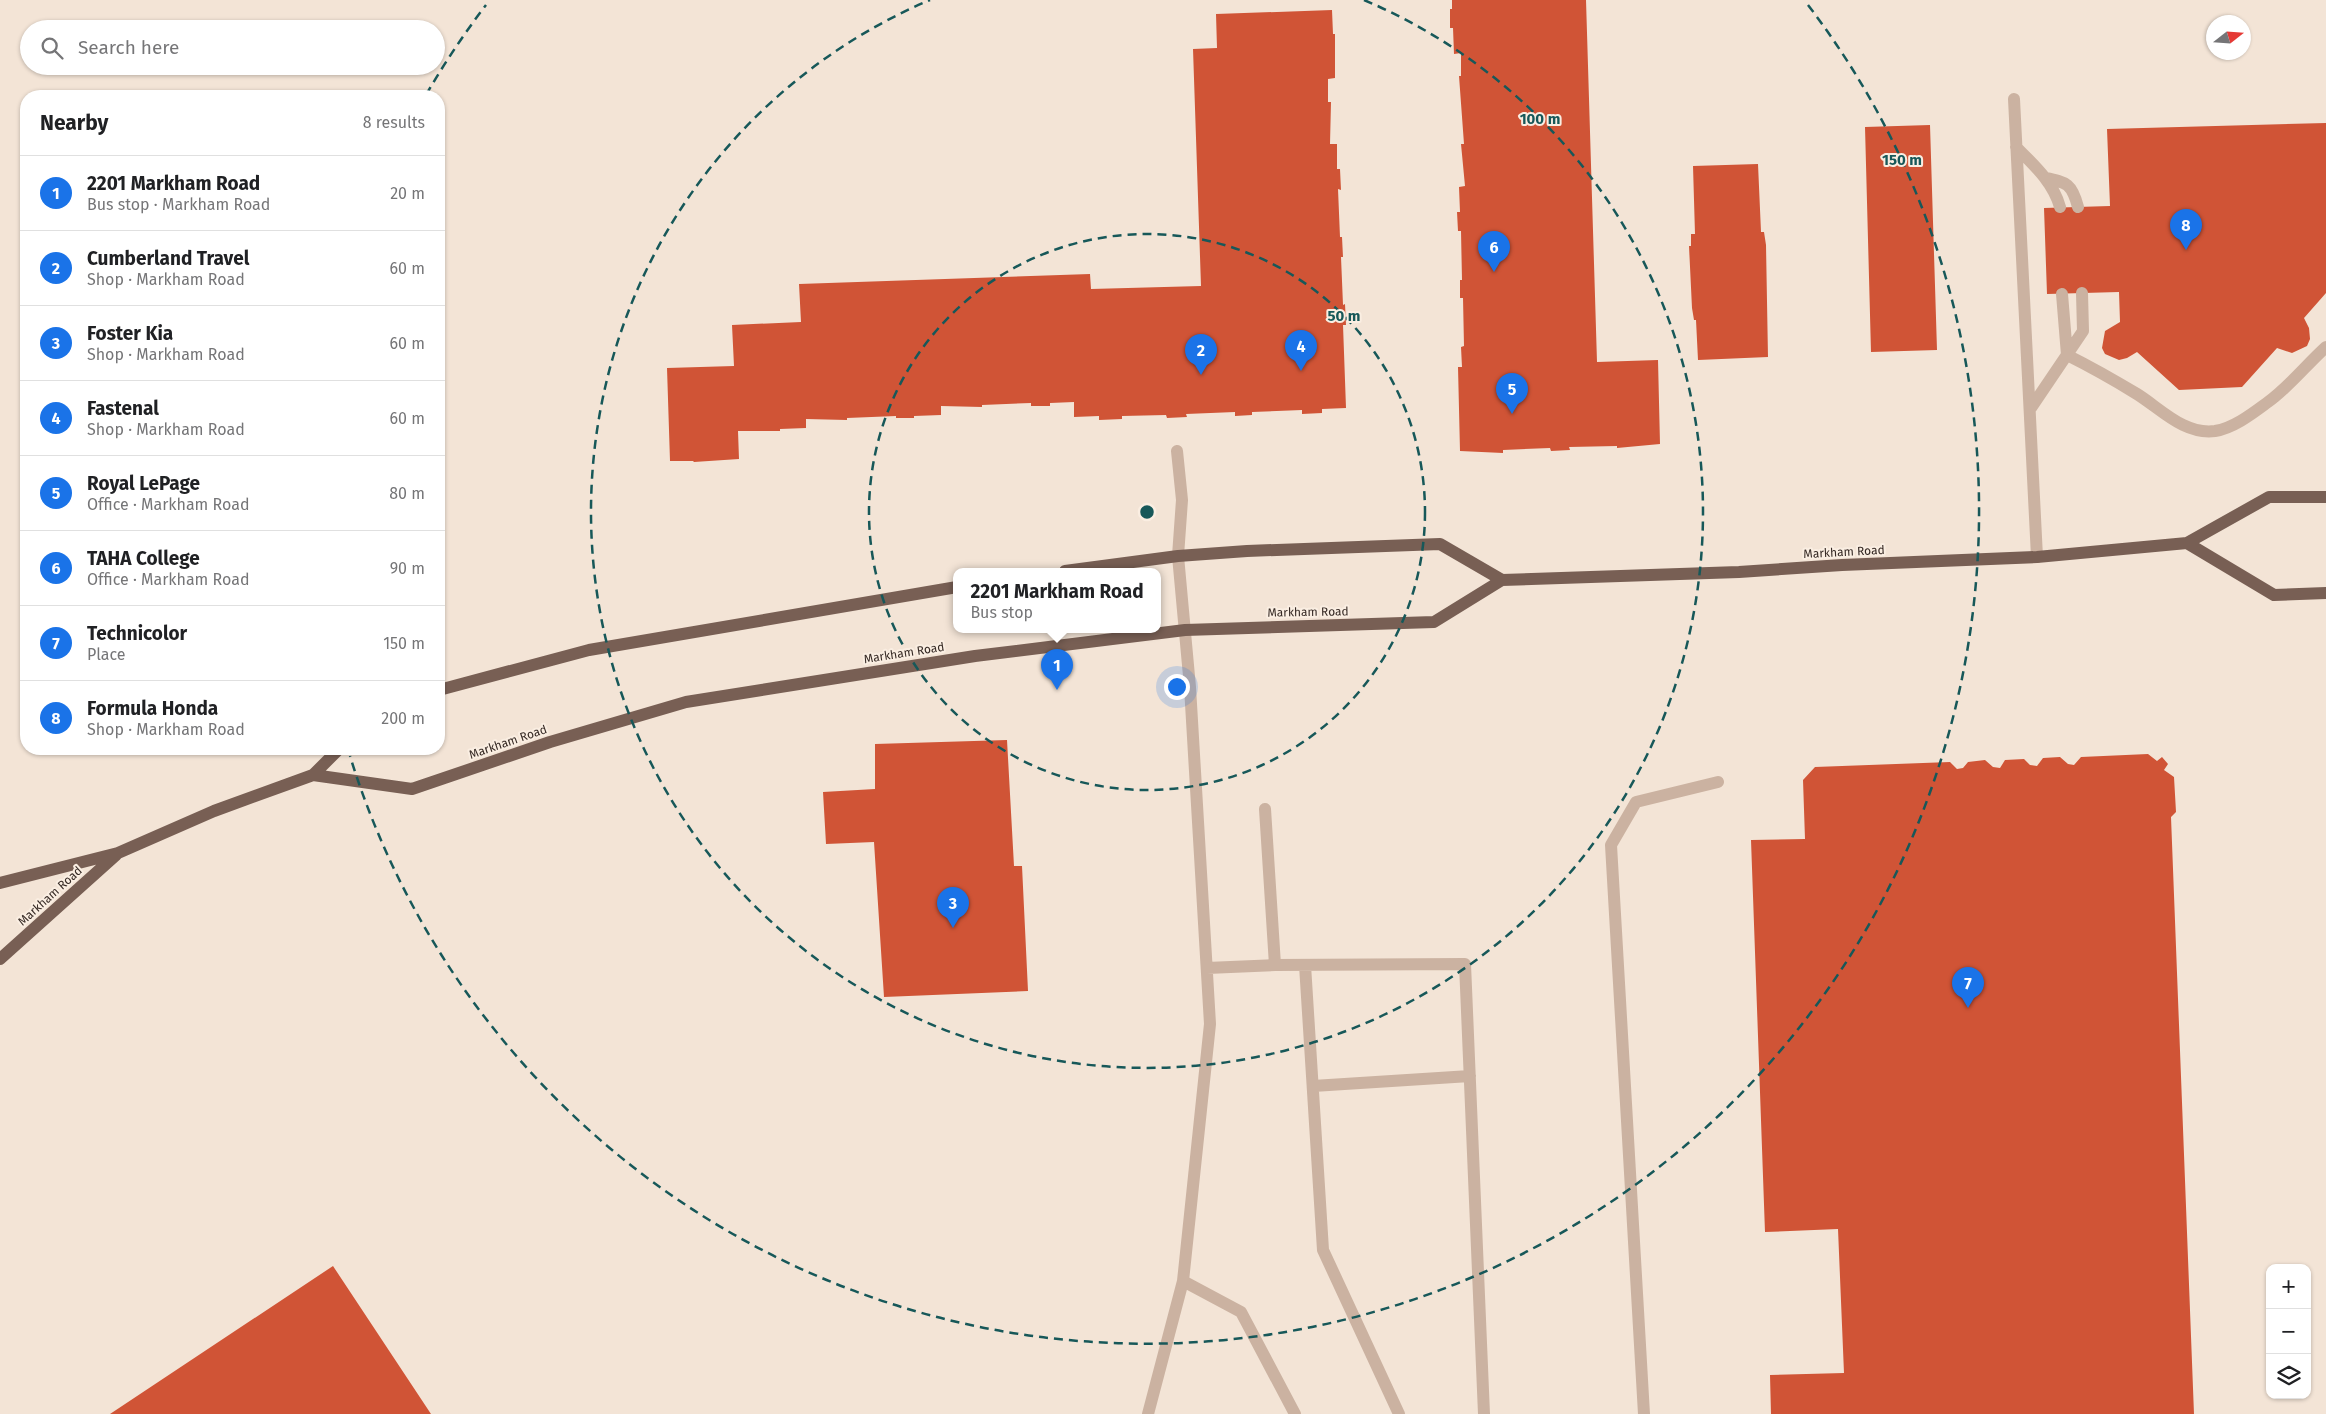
<!DOCTYPE html>
<meta charset="utf-8">
<style>
:root{--surface:#fff;--page:#f2f2f2;--text:#202124;--muted:#757577;--line:#e0e0e0;--accent:#1a73e8}
body{margin:0;font-family:"Fira Sans",sans-serif;background:var(--page);color:var(--text)}
.controls{position:absolute;right:15px;bottom:15px;display:grid;overflow:hidden;border-radius:10px;box-shadow:0 1px 4px #0004}
.controls button{width:45px;height:45px;display:grid;place-items:center;padding:0;border:0;border-bottom:1px solid var(--line);background:var(--surface);color:var(--text);font:25px sans-serif}
.compass{position:absolute;left:2206px;top:15px;width:45px;height:45px;border-radius:50%;background:var(--surface);box-shadow:0 1px 4px #0004;rotate:73deg}
.you{position:absolute;left:1176px;top:686px;width:18px;height:18px;margin:-12px;border:4px solid #fff;border-radius:50%;background:#1a73e8;box-shadow:0 0 0 8px #1a73e833}
.badge{display:grid;place-items:center;width:32px;height:32px;border-radius:50%;background:var(--accent);color:#fff;font-size:16px;font-weight:700}
.pin{position:absolute;translate:-50% -41px;filter:drop-shadow(0 1px 2px #0008)}
.pin::after{content:'';position:absolute;top:26px;width:18px;height:15px;background:inherit;clip-path:polygon(0 0,100% 0,50% 100%)}
.popup{position:absolute;left:953px;top:568px;width:208px;height:65px;box-sizing:border-box;display:grid;place-content:center;border-radius:10px;background:var(--surface);filter:drop-shadow(0 1px 4px #0005);font-size:16px;white-space:nowrap;color:var(--muted)}
.popup b{font-size:19px;color:var(--text)}
.popup::after{content:'';position:absolute;left:50%;top:100%;margin-left:-10px;border:10px solid transparent;border-top-color:var(--surface)}
.list{margin:0;padding:0;list-style:none}
h2{display:flex;justify-content:space-between;align-items:center;height:65px;margin:0;padding:0 20px;font-size:21px}
h2 small{font-size:16px;font-weight:400;color:var(--muted)}
.list li{display:grid;grid-template-columns:32px 1fr auto;gap:15px;align-items:center;box-sizing:border-box;height:75px;padding:0 20px;border-top:1px solid var(--line)}
.list b{display:block;font-size:19px;white-space:nowrap}
.list p{margin:0;font-size:16px;white-space:nowrap;color:var(--muted)}
.list em{font-size:16px;font-style:normal;color:var(--muted)}
.icon{flex:none;width:28px;height:28px;fill:none;stroke:currentColor;stroke-width:2;stroke-linecap:round;stroke-linejoin:round}
.map{position:relative;flex:none;width:2326px;height:1414px;overflow:hidden}
.search{position:absolute;background:var(--surface);box-shadow:0 1px 4px #0004;left:20px;top:20px;width:425px;height:55px;display:flex;align-items:center;gap:12px;box-sizing:border-box;padding:0 18px;border-radius:28px;color:var(--muted);font-size:19px}
.panel{position:absolute;background:var(--surface);box-shadow:0 1px 4px #0004;left:20px;top:90px;width:425px;height:665px;border-radius:20px}
.map>svg:first-child{display:block}
.building{fill:#d05436}
.lines{fill:none;stroke-linecap:round;stroke-linejoin:round}
.lane{stroke:#cbb2a1;stroke-width:12}
.primary{stroke:#785f54;stroke-width:12}
.ring{fill:none;stroke:#175859;stroke-width:2.5;stroke-dasharray:9 6}
.labels{text-anchor:middle;stroke-width:4;stroke-linejoin:round;paint-order:stroke}
.street-label{font-size:12px;fill:#352924;stroke:#faeee2}
.centre{fill:#175859;stroke:#faeee2;stroke-width:2.5}
.ring-label{font-size:15px;text-anchor:middle;font-weight:bold;fill:#175859;stroke:#faeee2;stroke-width:4;stroke-linejoin:round;paint-order:stroke}
</style>
<div class="map">
<svg width="2326" height="1414" viewBox="0 0 2326 1414">
<rect width="100%" height="100%" fill="#f3e4d6"/>
<path class="building" d="M1452,0H1586L1597,362L1658,360L1660,444L1617,448V446L1569,447L1570,450L1551,451L1550,448L1503,450V453L1460,451L1458,367H1462L1461,347L1464,346L1463,298H1460V280H1462L1461,231H1458L1457,212H1460L1459,187L1465,186L1461,144H1464L1459,76H1461V53L1454,54L1453,28H1450V9H1452Z
M1332,10L1333,34H1335V78L1328,79V102H1331L1330,144H1337V169H1340L1341,190L1338,189L1340,237H1342L1343,257H1341L1343,305L1345,304L1346,325H1343L1346,408L1322,409V413L1302,414V410L1252,412V415L1235,416V412L1186,414L1187,417L1167,418L1166,415L1122,416V419L1099,420V416L1074,417V402L1050,403V406H1031V403L982,405V407L941,406V415L914,416V418H896V416L847,418V420L806,419V428L780,429V431H738L739,459L694,462L693,461H670L667,368L734,366L732,325L801,322L799,284L1090,274L1091,289L1201,286L1193,49L1217,48L1216,14Z
M2326,123V293L2304,318L2309,328L2310,339L2307,346L2292,353L2277,348L2242,387L2179,390L2137,352L2127,358L2119,360L2105,354L2102,348L2105,331L2120,322L2119,292L2047,294L2044,208L2110,206L2107,129Z
M1930,125L1937,350L1871,352L1865,127Z
M1758,164L1761,232H1764L1766,245L1768,357L1698,360L1696,320H1694L1692,308L1689,246H1691V234H1695L1693,166Z
M1007,740L1014,866H1022L1028,991L884,997L874,842L826,844L823,792L875,789V744Z
M2148,754L2157,761L2162,757L2168,764L2164,770L2174,777L2176,812L2171,817L2194,1414H1771L1770,1375L1844,1373L1838,1229L1765,1232L1751,840L1805,839L1803,780L1815,767L1950,762L1957,769L1963,768L1968,762L1985,760L1993,767L2000,768L2005,760L2024,759L2030,765L2037,766L2043,758L2060,757L2068,764L2074,765L2081,757Z
M333,1266L431,1414H110Z"/>
<g class="lines">
<path class="lane" d="M2014,99L2037,557
M2016,147C2034,165 2053,182 2060,207
M2045,178C2067,182 2072,184 2078,207
M2062,294L2067,355
M2067,355C2091,367 2114,380 2137,394C2161,409 2184,435 2215,431C2234,428 2253,413 2268,402C2289,387 2307,364 2326,347
M2031,408L2083,331L2082,293
M1265,809L1275,965
M1305,965L1323,1250L1399,1414
M1207,968L1275,965L1465,964L1484,1414
M1313,1086L1470,1076
M1183,1281L1241,1312L1295,1414
M1148,1414L1183,1281L1210,1024L1190,687L1178,556L1182,500L1177,451
M1644,1414L1611,845L1636,802L1718,782"/>
<path class="primary" d="M2187,543L2274,595L2326,593
M1065,571L1178,556L1247,551L1440,544L1502,580
M439,690L589,650L957,587
M313,775L412,789L550,742L686,702L975,656L1185,630L1434,622L1502,580L1739,572L1842,565L2037,557L2187,543L2269,497H2326
M0,883L118,853L214,811L313,775L339,749
M0,959L116,855"/>
</g>
<g class="ring">
<circle cx="1147" cy="512" r="278"/>
<path d="M1364 0A556 556 0 1 1 930 0"/>
<path d="M426 95A833 833 0 0 1 486 5M1808 5A833 833 0 1 1 350 756"/>
</g>
<g class="labels">
<g class="street-label">
<text transform="translate(1844 552) rotate(-3)" y="4">Markham Road</text>
<text transform="translate(1308 612) rotate(-1)" y="4">Markham Road</text>
<text transform="translate(904 653) rotate(-9)" y="4">Markham Road</text>
<text transform="translate(508 742) rotate(-19)" y="4">Markham Road</text>
<text transform="translate(50 896) rotate(-42)" y="4">Markham Road</text>
</g>
</g>
<circle cx="1147" cy="512" r="8" class="centre"/>
<g class="ring-label">
<text x="1540" y="124">100 m</text>
<text x="1902" y="165">150 m</text>
<text x="1344" y="321">50 m</text>
</g>
</svg>
<div class="controls">
<button>+</button>
<button>−</button>
<button><svg class="icon" aria-label="layers" viewBox="0 0 24 24"><path d="M12 4l9 5-9 5-9-5zM3 14l9 5 9-5"/></svg></button>
</div>
<svg class="compass" viewBox="-18 -18 36 36"><path d="M0-13l5 13h-10z" fill="#e53935"/><path d="M0 13l5-13h-10z" fill="#757577"/></svg>
<div class="you"></div>
<div class="pin badge" style="left:1057px;top:690px">1</div>
<div class="popup"><b>2201 Markham Road</b>Bus stop</div>
<div class="pin badge" style="left:1201px;top:375px">2</div>
<div class="pin badge" style="left:953px;top:928px">3</div>
<div class="pin badge" style="left:1301px;top:371px">4</div>
<div class="pin badge" style="left:1512px;top:414px">5</div>
<div class="pin badge" style="left:1494px;top:272px">6</div>
<div class="pin badge" style="left:1968px;top:1008px">7</div>
<div class="pin badge" style="left:2186px;top:250px">8</div>
<div class="search"><svg class="icon" aria-label="search" viewBox="0 0 24 24"><circle cx="10" cy="10" r="6"/><path d="M15 15l6 6"/></svg>Search here</div>
<section class="panel">
<h2>Nearby<small>8 results</small></h2>
<ul class="list">
<li><span class="badge">1</span><div><b>2201 Markham Road</b><p>Bus stop · Markham Road</p></div><em>20 m</em></li>
<li><span class="badge">2</span><div><b>Cumberland Travel</b><p>Shop · Markham Road</p></div><em>60 m</em></li>
<li><span class="badge">3</span><div><b>Foster Kia</b><p>Shop · Markham Road</p></div><em>60 m</em></li>
<li><span class="badge">4</span><div><b>Fastenal</b><p>Shop · Markham Road</p></div><em>60 m</em></li>
<li><span class="badge">5</span><div><b>Royal LePage</b><p>Office · Markham Road</p></div><em>80 m</em></li>
<li><span class="badge">6</span><div><b>TAHA College</b><p>Office · Markham Road</p></div><em>90 m</em></li>
<li><span class="badge">7</span><div><b>Technicolor</b><p>Place</p></div><em>150 m</em></li>
<li><span class="badge">8</span><div><b>Formula Honda</b><p>Shop · Markham Road</p></div><em>200 m</em></li>
</ul>
</section>
</div>
